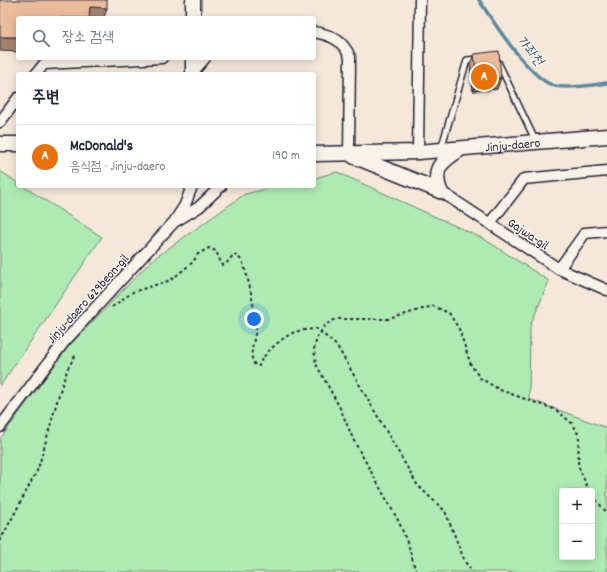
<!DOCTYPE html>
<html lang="ko">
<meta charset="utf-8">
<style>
:root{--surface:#fff;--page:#f2f2f3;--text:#1f2937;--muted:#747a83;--line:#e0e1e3;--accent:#db2777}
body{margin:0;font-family:Dekko,"Poor Story",sans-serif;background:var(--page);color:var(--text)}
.controls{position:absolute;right:12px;bottom:12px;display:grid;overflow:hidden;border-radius:4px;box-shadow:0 2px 10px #0003}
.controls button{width:36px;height:36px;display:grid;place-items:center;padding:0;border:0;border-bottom:1px solid var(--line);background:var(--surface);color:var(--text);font:20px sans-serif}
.you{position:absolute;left:254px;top:319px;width:14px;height:14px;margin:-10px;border:3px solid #fff;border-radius:50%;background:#1a73e8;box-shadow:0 0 0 6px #1a73e833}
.badge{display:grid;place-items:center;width:26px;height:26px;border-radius:50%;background:var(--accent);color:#fff;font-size:13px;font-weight:700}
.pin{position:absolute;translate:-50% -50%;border:2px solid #fff;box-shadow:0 1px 4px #0006}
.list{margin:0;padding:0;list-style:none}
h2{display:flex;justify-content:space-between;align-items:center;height:52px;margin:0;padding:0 16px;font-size:17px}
h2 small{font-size:13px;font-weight:400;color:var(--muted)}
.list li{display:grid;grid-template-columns:26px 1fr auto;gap:12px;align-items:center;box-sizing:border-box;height:64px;padding:0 16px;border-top:1px solid var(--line)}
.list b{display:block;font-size:15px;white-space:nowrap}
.list p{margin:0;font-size:13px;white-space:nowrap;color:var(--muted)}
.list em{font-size:13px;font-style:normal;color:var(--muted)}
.icon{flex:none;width:22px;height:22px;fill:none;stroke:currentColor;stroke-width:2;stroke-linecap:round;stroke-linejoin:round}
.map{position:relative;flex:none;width:607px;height:572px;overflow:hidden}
.search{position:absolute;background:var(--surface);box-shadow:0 2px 10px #0003;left:16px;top:16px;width:300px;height:44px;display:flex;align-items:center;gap:10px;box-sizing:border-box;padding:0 14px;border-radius:4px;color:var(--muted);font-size:15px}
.panel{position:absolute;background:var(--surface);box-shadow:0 2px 10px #0003;left:16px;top:72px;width:300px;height:116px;border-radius:4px}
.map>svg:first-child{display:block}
.green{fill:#adebb2;stroke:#688676;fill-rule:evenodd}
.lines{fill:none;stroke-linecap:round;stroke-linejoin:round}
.stream{stroke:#5c89a0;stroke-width:3.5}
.lane-casing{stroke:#22223b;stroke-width:8}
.street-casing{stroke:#22223b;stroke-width:13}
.secondary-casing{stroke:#22223b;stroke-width:17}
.path{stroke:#22223b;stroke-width:2;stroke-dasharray:3 3;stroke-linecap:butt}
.lane{stroke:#f7f3e8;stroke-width:5}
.street{stroke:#f7f3e8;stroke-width:10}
.secondary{stroke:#f7f3e8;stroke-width:14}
.wall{fill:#caa285;stroke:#22223b}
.shaded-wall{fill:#a4846c;stroke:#22223b}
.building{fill:#ebbc9b;stroke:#22223b}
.labels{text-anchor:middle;stroke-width:3;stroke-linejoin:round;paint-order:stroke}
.street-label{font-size:13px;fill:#22223b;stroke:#f7f3e8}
.water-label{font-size:14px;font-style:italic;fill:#3f566d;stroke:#f7f3e8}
</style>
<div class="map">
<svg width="607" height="572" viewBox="0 0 607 572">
<rect width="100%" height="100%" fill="#f5e8d9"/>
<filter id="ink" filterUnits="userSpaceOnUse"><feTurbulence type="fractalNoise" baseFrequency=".025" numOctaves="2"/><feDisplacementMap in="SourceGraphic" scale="8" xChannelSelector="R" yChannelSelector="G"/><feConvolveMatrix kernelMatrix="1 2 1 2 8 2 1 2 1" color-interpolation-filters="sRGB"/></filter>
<g filter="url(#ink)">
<path class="green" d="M0,171L18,183V186H23L102,237L0,386Z
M337,172L484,239L549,281L530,326L529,399L607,428V572H0V439L69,346L152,260L245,194L278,186H314V178ZM562,491H592V557H562Z"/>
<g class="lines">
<path class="stream" d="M479,0C493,21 531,81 555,86C571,89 591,85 607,83"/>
<defs>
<path id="lane" d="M498,62L536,142
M441,149L467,60L478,59"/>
<path id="street" d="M314,32C331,35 343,40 350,57L349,155
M193,72L205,58
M36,74L44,64L162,58
M0,122L18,98
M418,152L420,0
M440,191L559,269L607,290
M176,221L199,207L221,186
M490,223L524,179L607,171
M559,269L585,233L607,231
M0,427L64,342L174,222L185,205L192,186"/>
<g id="secondary">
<path d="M193,0V18"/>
<path d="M193,74V58"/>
<path d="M0,144H18"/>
<path id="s1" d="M314,154L418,152L607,136"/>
<path d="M353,156L440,191"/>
<path d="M440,191C432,168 441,162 459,150"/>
</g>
</defs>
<use href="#lane" class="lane-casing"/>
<use href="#street" class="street-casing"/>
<use href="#secondary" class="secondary-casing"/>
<path class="path" d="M112,307L133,292L171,280L193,262L198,254L209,248L216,251L222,265L226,264L234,254C236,256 240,258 241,260C247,267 256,316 256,326C256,339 247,354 255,365L259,366C261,355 284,336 295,332C302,330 310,329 317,329L337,346L418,486L445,511L465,562L473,572
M592,495L607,513
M0,541L38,469L60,391L68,368L76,354
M416,572L409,547L399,522L354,441L340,408L316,364L314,349L317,338L325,325L336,319H389L433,306L449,313L459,329L471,365L480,378L500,390L556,410L573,424L579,436L578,465L589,491"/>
<use href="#lane" class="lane"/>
<use href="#street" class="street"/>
<use href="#secondary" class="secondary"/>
</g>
<path class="wall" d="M474,54L497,89L473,91L470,64Z"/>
<path class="shaded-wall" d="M90,7L107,8L104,18H86Z
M0,37H18V52L0,51Z
M501,78L497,89L473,91L477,80Z"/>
<path class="building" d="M0,0H107V8L90,7L89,18H18V37H0Z
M499,51L501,78L477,80L474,54Z"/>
</g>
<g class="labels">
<g class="street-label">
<text dy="5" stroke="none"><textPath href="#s1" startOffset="199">Jinju-daero</textPath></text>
<text transform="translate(529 233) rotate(34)" y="5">Gajwa-gil</text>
<text transform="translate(87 298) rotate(-48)" y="5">Jinju-daero 629beon-gil</text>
</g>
<g class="water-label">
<text transform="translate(531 50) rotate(50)" y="5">가좌천</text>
</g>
</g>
</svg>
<div class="controls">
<button>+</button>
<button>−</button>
</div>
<div class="you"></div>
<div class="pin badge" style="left:484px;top:77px;background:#e8710a">A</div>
<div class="search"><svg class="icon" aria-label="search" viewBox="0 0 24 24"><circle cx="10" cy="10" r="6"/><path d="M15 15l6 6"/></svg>장소 검색</div>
<section class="panel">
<h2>주변<small></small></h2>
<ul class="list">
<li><span class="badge" style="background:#e8710a">A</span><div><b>McDonald's</b><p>음식점 · Jinju-daero</p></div><em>190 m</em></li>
</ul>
</section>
</div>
